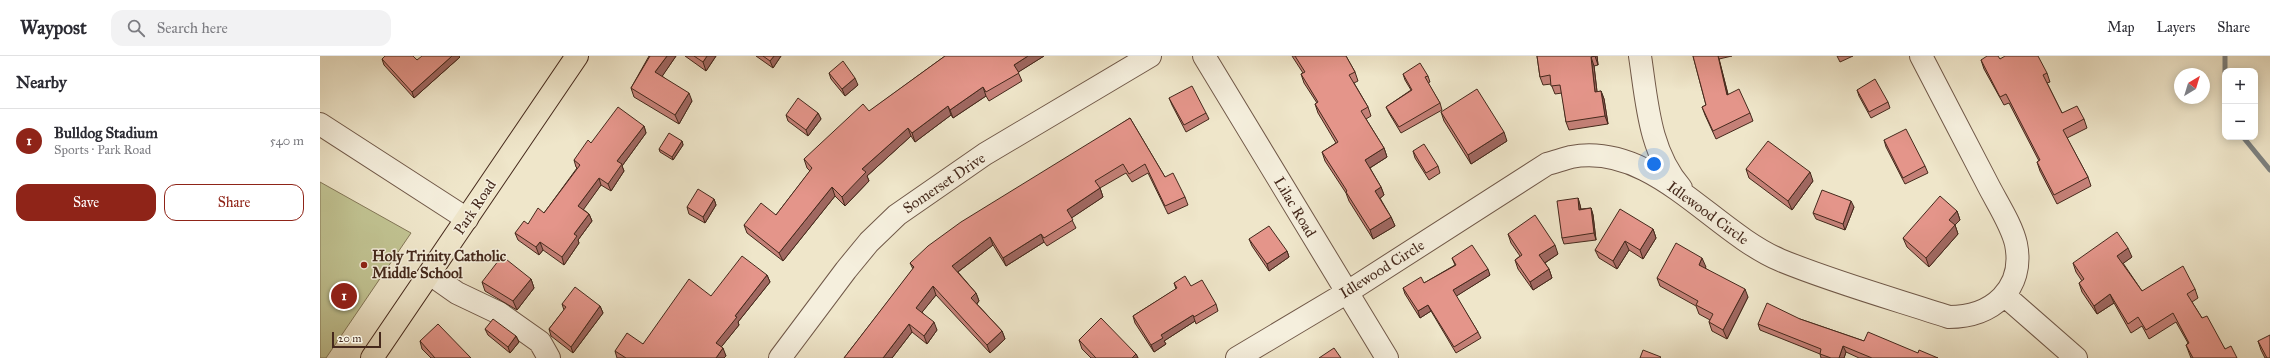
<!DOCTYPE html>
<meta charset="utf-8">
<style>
:root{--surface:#fff;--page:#f2f2f3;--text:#2b2b33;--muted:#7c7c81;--line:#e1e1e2;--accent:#8f2418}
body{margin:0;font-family:"IM FELL Great Primer",serif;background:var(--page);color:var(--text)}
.controls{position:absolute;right:12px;top:12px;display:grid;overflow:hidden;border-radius:8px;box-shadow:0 2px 10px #0003}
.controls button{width:36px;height:36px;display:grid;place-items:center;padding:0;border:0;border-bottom:1px solid var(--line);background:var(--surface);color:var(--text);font:20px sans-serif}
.compass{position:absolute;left:1854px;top:12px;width:36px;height:36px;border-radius:50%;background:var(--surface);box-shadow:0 2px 10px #0003;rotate:38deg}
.scale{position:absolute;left:12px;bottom:10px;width:49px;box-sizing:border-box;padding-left:4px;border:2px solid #45291c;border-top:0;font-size:11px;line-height:14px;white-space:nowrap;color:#45291c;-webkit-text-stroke:3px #f5efdd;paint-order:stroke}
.you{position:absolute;left:1334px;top:108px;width:14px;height:14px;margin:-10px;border:3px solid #fff;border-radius:50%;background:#1a73e8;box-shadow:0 0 0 6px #1a73e833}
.badge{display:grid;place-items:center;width:26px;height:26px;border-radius:50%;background:var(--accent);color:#fff;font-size:13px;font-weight:700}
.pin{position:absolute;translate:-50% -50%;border:2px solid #fff;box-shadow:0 1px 4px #0006}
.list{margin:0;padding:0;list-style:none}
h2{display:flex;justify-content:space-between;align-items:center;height:52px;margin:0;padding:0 16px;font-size:17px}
h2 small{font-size:13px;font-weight:400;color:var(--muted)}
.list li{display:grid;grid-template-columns:26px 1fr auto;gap:12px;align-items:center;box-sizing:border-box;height:64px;padding:0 16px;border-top:1px solid var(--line)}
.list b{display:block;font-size:15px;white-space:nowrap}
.list p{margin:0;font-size:13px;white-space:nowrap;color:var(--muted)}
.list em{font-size:13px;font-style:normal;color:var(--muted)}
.actions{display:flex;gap:8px;padding:12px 16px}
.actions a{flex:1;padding:9px 0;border:1px solid var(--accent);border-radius:12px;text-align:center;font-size:14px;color:var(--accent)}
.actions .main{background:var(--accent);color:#fff}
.icon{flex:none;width:22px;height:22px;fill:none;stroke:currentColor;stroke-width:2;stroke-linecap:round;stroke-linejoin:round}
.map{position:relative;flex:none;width:1950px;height:302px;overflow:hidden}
header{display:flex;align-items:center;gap:24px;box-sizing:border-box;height:56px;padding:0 20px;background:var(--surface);border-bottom:1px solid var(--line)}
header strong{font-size:19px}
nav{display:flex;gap:22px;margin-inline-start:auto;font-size:14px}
.search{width:280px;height:36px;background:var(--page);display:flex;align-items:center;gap:10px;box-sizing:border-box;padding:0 14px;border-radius:12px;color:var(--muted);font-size:15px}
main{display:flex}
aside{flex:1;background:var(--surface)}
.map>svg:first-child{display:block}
.green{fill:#c1c392;stroke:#837657}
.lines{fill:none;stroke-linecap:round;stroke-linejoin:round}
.stream{stroke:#7c8180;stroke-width:5}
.minor-casing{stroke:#705848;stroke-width:24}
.major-casing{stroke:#45291c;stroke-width:24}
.minor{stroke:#f5efdd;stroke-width:22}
.major{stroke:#efe6ca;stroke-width:22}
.wall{fill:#c48077;stroke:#45291c}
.shaded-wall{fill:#a06861;stroke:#45291c}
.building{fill:#e4958a;stroke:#45291c}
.poi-dot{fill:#8f2418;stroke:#f5efdd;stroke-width:1.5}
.labels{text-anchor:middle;stroke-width:3;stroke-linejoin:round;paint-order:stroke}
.street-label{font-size:15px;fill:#45291c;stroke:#f5efdd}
.poi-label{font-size:15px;font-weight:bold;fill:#45291c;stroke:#f5efdd;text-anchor:start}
</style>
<header>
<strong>Waypost</strong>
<div class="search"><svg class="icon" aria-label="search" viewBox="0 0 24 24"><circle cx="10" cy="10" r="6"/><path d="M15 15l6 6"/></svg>Search here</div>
<nav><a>Map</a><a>Layers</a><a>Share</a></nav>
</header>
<main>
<aside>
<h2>Nearby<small></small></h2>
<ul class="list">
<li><span class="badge">1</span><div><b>Bulldog Stadium</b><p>Sports · Park Road</p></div><em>540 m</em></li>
</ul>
<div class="actions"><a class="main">Save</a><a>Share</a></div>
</aside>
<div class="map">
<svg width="1950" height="302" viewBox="0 0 1950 302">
<rect width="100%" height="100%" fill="#efe6ca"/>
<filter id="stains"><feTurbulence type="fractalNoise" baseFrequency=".005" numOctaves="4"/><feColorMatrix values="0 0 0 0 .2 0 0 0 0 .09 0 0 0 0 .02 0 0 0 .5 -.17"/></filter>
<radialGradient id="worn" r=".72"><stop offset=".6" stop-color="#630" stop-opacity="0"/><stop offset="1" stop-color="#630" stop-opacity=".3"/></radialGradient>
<path class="green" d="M0,126L91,177L6,302H0Z"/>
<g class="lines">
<path class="stream" d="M1905,0V47
M1923,81L1950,114"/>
<defs>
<path id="minor" d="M884,0L1067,302
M1320,0C1327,46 1329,95 1361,132
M0,68L147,163
M110,218L137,237L179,257L220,286L229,302
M1684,239L1756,302
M460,302L526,214L549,186L577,159L665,98L830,0
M917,302L1026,237L1227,108C1235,106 1243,103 1251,101C1333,86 1392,175 1460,204C1513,226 1574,243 1629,261C1672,261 1705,233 1696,188C1692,169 1676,145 1667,127C1645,85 1623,42 1601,0"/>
<path id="major" d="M52,302L257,0"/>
</defs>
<use href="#minor" class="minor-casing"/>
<use href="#major" class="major-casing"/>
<use href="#minor" class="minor"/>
<use href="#major" class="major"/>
</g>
<path class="wall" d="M329,0H356L342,20L372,45L359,68L314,41L311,32Z
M365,0H396L386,15Z
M436,0H461L453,12Z
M625,0H724L698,16L702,25L669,45L666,40L633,62L631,59L595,86L591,80L547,120L549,125L525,150L515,140L463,205L427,177L424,169L456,159L490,115L487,112L484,103Z
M972,0H1026L1035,16L1038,25L1034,27L1048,51L1051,60L1046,63L1064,92L1067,101L1050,112L1061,131L1064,139L1060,142L1071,161L1075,170L1053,183L1029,145L1026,137L1005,105L1002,96L1016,87L998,57L995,48L997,47L984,27L981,18L983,17Z
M1217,0H1277L1278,9L1274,10L1277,36L1281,35L1284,43L1288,68L1249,74L1246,66L1242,37L1235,38L1231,28L1223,29L1220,21Z
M1373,0H1412L1399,3L1408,38L1430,57L1433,65L1396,83L1385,59L1382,51L1386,49Z
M1517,0H1533L1520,6Z
M140,1L94,42L64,9L62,3L97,4Z
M1680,3L1727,17L1730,26L1727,27L1742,57L1764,63L1767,72L1747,82L1768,121L1771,130L1737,148L1720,115L1717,106L1719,105L1689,47L1684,49L1664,13L1661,4Z
M509,17L538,29L525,40L511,23Z
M1083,18L1108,20L1110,26L1108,27L1120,47L1122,54L1081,77L1069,57L1066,51L1091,34L1085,24Z
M1537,34L1568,46L1570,52L1551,62L1539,40Z
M849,42L886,57L889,63L866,76L852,49Z
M1121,56L1187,85L1151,108L1124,65Z
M498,57L501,63L488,80L468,65L466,59Z
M810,62L845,121L865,141L868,149L848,158L828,117L812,126L806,117L780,132L783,141L751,162L756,172L727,190L724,186L686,210L673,189L638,216L656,237L659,245L657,248L682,275L685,283L670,297L616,239L602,256L617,274L607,288L592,276L572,302H524L593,213L590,207Z
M324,70L326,77L302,110L304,115L291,135L281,129L263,153L269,158L272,165L258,184L259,187L244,209L223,194L219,199L198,184L195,177L208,168L224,157L257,112L256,111L254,104L271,87Z
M1564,84L1605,110L1608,117L1585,128L1566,91Z
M362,85L363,89L353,104L340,96L339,93Z
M1093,95L1118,110L1120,117L1109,124L1095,102Z
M1426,113L1493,125L1472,154L1429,122Z
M1258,142L1260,149L1261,153L1271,152L1273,159L1276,184L1244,188L1242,182Z
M394,143L396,149L385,167L369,158L367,151Z
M1534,151L1525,174L1496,163L1493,157Z
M1637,155L1640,164L1635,169L1638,178L1609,211L1587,191L1583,182Z
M1333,173L1336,182L1323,203L1309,194L1297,213L1279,202L1275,194Z
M1188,178L1238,198L1225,207L1229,213L1232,222L1213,234L1198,213L1195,204L1200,200L1191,187Z
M929,183L967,195L969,201L949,215L932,190Z
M1812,201L1803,207L1822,235L1875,233L1878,242L1872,246L1882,262L1905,293L1917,302H1871L1866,289L1868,287L1856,266L1829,283L1822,270L1811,277L1794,247L1777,258L1762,236L1759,227L1762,225L1756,216L1753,207Z
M1132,202L1170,219L1136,240L1158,276L1161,282L1136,297L1111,255L1100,262L1085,238L1083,232L1104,227L1135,209Z
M1386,211L1385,212L1428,241L1407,283L1392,275L1389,266L1390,264L1379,258L1376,250L1340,230L1337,222Z
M447,219L450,226L418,266L419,269L401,291L406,300L404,302H297L295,295L323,288L391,240Z
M211,223L214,232L197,254L165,235L162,226Z
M854,227L871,230L896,248L898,255L876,268L875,265L844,285L846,288L834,296L815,267L813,260L856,233Z
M242,248L280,250L283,257L253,297L231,280L229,273L244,254Z
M1480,263L1544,285L1618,302H1539L1526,296L1524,302H1501L1500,298L1440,274L1438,268Z
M165,273L196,280L199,286L190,297L168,279Z
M759,284L816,298L818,302H771L762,293Z
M100,285L151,302H111L102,293Z
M1938,285L1950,302H1945L1941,294Z"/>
<path class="shaded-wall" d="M132,0H139L140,1L94,42L92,36Z
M347,0H356L339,25L335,16Z
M387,0H396L386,15L383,6Z
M454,0H461L453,12L450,5Z
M708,0H724L697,17L694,9Z
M1275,0H1277L1278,9Z
M1398,0L1399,3L1410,47L1407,39Z
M1271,1L1274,10L1278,44L1275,36Z
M535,22L538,29L525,40L522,33Z
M663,31L666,40L633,62L630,54Z
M1281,35L1284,43L1288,68L1285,60Z
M369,37L372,45L359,68L355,59Z
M628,50L631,59L595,86L592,77Z
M498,57L501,63L488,80L486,74Z
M324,70L326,77L302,110L304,115L291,135L288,128L297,105Z
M588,72L591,80L547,120L549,125L525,150L522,141L542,113Z
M1184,76L1187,85L1151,108L1148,99Z
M362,85L363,89L353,104L352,101Z
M1064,92L1067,101L1048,113L1045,104Z
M1490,116L1493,125L1472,154L1468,145Z
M279,122L281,129L261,157L258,150Z
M512,131L515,140L463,205L459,197Z
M1061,131L1064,139L1058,144L1055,135Z
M780,132L783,141L750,163L747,154Z
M1258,142L1260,149L1262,160L1259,154Z
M394,143L396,149L385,167L383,161Z
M1531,145L1534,151L1525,174L1523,168Z
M1271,152L1273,159L1276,184L1274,177Z
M1637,155L1640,164L1635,169L1638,178L1609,211L1606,202L1629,164Z
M269,158L272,165L258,184L259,187L244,209L242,201L254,178Z
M1071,161L1075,170L1053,183L1050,174Z
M1333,173L1336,182L1323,203L1320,194Z
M721,178L724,186L686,210L683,202Z
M670,181L673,189L635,218L632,210Z
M1305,185L1309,194L1297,213L1293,205Z
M220,186L223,194L219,199L216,191Z
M1235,189L1238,198L1223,208L1219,199Z
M1808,192L1812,201L1801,209L1797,200Z
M967,195L969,201L949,215L947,208Z
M1382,202L1386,211L1382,217L1379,209Z
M1168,213L1170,219L1135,241L1133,234Z
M1229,213L1232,222L1213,234L1210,226Z
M447,219L450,226L418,266L419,269L398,295L396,287L415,260Z
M211,223L214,232L197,254L193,245Z
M613,230L616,239L599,260L596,252Z
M1425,233L1428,241L1407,283L1403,274Z
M656,237L659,245L654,250L651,242Z
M1790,238L1794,247L1777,258L1774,250Z
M1108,249L1111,255L1100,262L1098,255Z
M280,250L283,257L253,297L251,291Z
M873,259L875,265L844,285L846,288L834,296L831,289L841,279Z
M614,266L617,274L607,288L604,280Z
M589,268L592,276L572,302H563Z
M682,275L685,283L670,297L667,289Z
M196,280L199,286L190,297L188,291Z
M1523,290L1526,296L1524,302H1519Z
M403,292L406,300L404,302H396Z
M816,298L818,302H812Z"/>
<path class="building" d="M65,0H93L97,4L102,0H132L92,36L62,3Z
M330,0H347L335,16L369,37L355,59L311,32Z
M374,0H387L383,6Z
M443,0H454L450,5Z
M625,0H708L694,9L699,17L666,36L663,31L630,54L628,50L592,77L588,72L542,113L546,116L522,141L512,131L459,197L424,169L441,147L456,159L492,112L484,103L543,48L549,55Z
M975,0H1026L1035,16L1029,19L1048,51L1041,55L1064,92L1045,104L1061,131L1055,135L1071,161L1050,174L1026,136L1027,135L1002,96L1018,86L995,48L998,46L981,18L985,16Z
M1217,0H1275L1271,1L1275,36L1281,35L1285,60L1246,66L1240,29L1231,30L1230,19L1220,21Z
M1373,0H1398L1407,39L1419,33L1430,57L1393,75L1382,51L1386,49Z
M1667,0H1678L1680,3L1685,0H1718L1727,17L1723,19L1742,57L1757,50L1764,63L1743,74L1768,121L1734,139L1717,106L1720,104L1686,38L1680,41L1661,4Z
M523,5L535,22L522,33L509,17Z
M1100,7L1108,20L1105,21L1120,47L1079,71L1066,51L1092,34L1083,18Z
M1555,23L1568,46L1549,56L1537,34Z
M872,30L886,57L864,69L849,42Z
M1157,33L1184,76L1148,99L1121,56Z
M478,42L498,57L486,74L466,59Z
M298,51L324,70L297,105L302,108L288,128L279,122L258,150L269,158L254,178L257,180L242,201L220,186L216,191L195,177L204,165L208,168L218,152L224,157L260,109L254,104L268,84L271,87Z
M810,62L845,121L853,117L865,141L845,150L825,108L809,118L803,108L775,125L780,132L747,154L753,164L724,182L721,178L683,202L670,181L632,210L656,237L651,242L682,275L667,289L613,230L596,252L614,266L604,280L589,268L563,302H524L594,211L590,207L608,190L641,166Z
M1586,73L1605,110L1583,122L1564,84Z
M349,77L362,85L352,101L339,93Z
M1448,85L1490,116L1468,145L1426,113Z
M1104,88L1118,110L1106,117L1093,95Z
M378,133L394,143L383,161L367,151Z
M1502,134L1531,145L1523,168L1493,157Z
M1620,140L1637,155L1629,164L1635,169L1606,202L1583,182Z
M1258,142L1259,154L1271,152L1274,177L1242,182L1237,145Z
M1300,153L1333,173L1320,194L1305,185L1293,205L1275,194Z
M1215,159L1235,189L1219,199L1229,213L1210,226L1195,204L1202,199L1188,178Z
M949,170L967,195L947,208L929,183Z
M1797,176L1808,192L1797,200L1822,235L1863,210L1875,233L1867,238L1882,262L1887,260L1905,293L1911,290L1917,302H1873L1866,289L1869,287L1853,257L1826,274L1818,261L1808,268L1790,238L1774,250L1759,227L1764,223L1753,207Z
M1356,187L1382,202L1379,209L1425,233L1403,274L1389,266L1393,258L1376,249L1378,245L1337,222Z
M1152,189L1168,213L1133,234L1158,276L1134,291L1108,249L1098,255L1083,232L1101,221L1104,227L1136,209L1132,202Z
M182,200L211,223L193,245L162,226Z
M422,200L447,219L415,260L417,261L396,287L403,292L396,302H306L295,295L307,277L323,288L369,223L391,240Z
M865,220L871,230L882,224L896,248L874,261L873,259L841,279L843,282L831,289L813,260L857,232L854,227Z
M255,231L280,250L251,291L229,273L246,251L242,248Z
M1447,247L1480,263L1544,285L1548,276L1598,297L1599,294L1618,302H1552L1523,290L1519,302H1511L1500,298L1501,293L1438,268Z
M781,262L816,298L812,302H776L759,284Z
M173,263L196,280L188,291L165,273Z
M118,268L151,302H115L100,285Z
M1950,279V302H1947L1938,285Z
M1014,292L1021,302H999Z
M1323,294L1341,301L1340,302H1320Z"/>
<circle class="poi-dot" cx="44" cy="209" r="4"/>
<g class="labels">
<g class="street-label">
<text transform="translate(624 127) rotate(-34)" y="5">Somerset Drive</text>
<text transform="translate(155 151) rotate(-56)" y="5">Park Road</text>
<text transform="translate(975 151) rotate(59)" y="5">Lilac Road</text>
<text transform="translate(1388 157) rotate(36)" y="5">Idlewood Circle</text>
<text transform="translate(1062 213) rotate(-32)" y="5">Idlewood Circle</text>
</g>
<g class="poi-label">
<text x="52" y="205">Holy Trinity Catholic<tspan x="52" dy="17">Middle School</tspan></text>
</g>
</g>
<rect width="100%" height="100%" filter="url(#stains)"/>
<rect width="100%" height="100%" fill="url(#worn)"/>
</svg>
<div class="controls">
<button>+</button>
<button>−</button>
</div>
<svg class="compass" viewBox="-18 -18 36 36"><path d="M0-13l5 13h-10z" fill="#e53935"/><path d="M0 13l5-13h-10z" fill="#7c7c81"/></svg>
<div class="scale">20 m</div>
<div class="you"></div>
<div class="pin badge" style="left:24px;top:240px">1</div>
</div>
</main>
